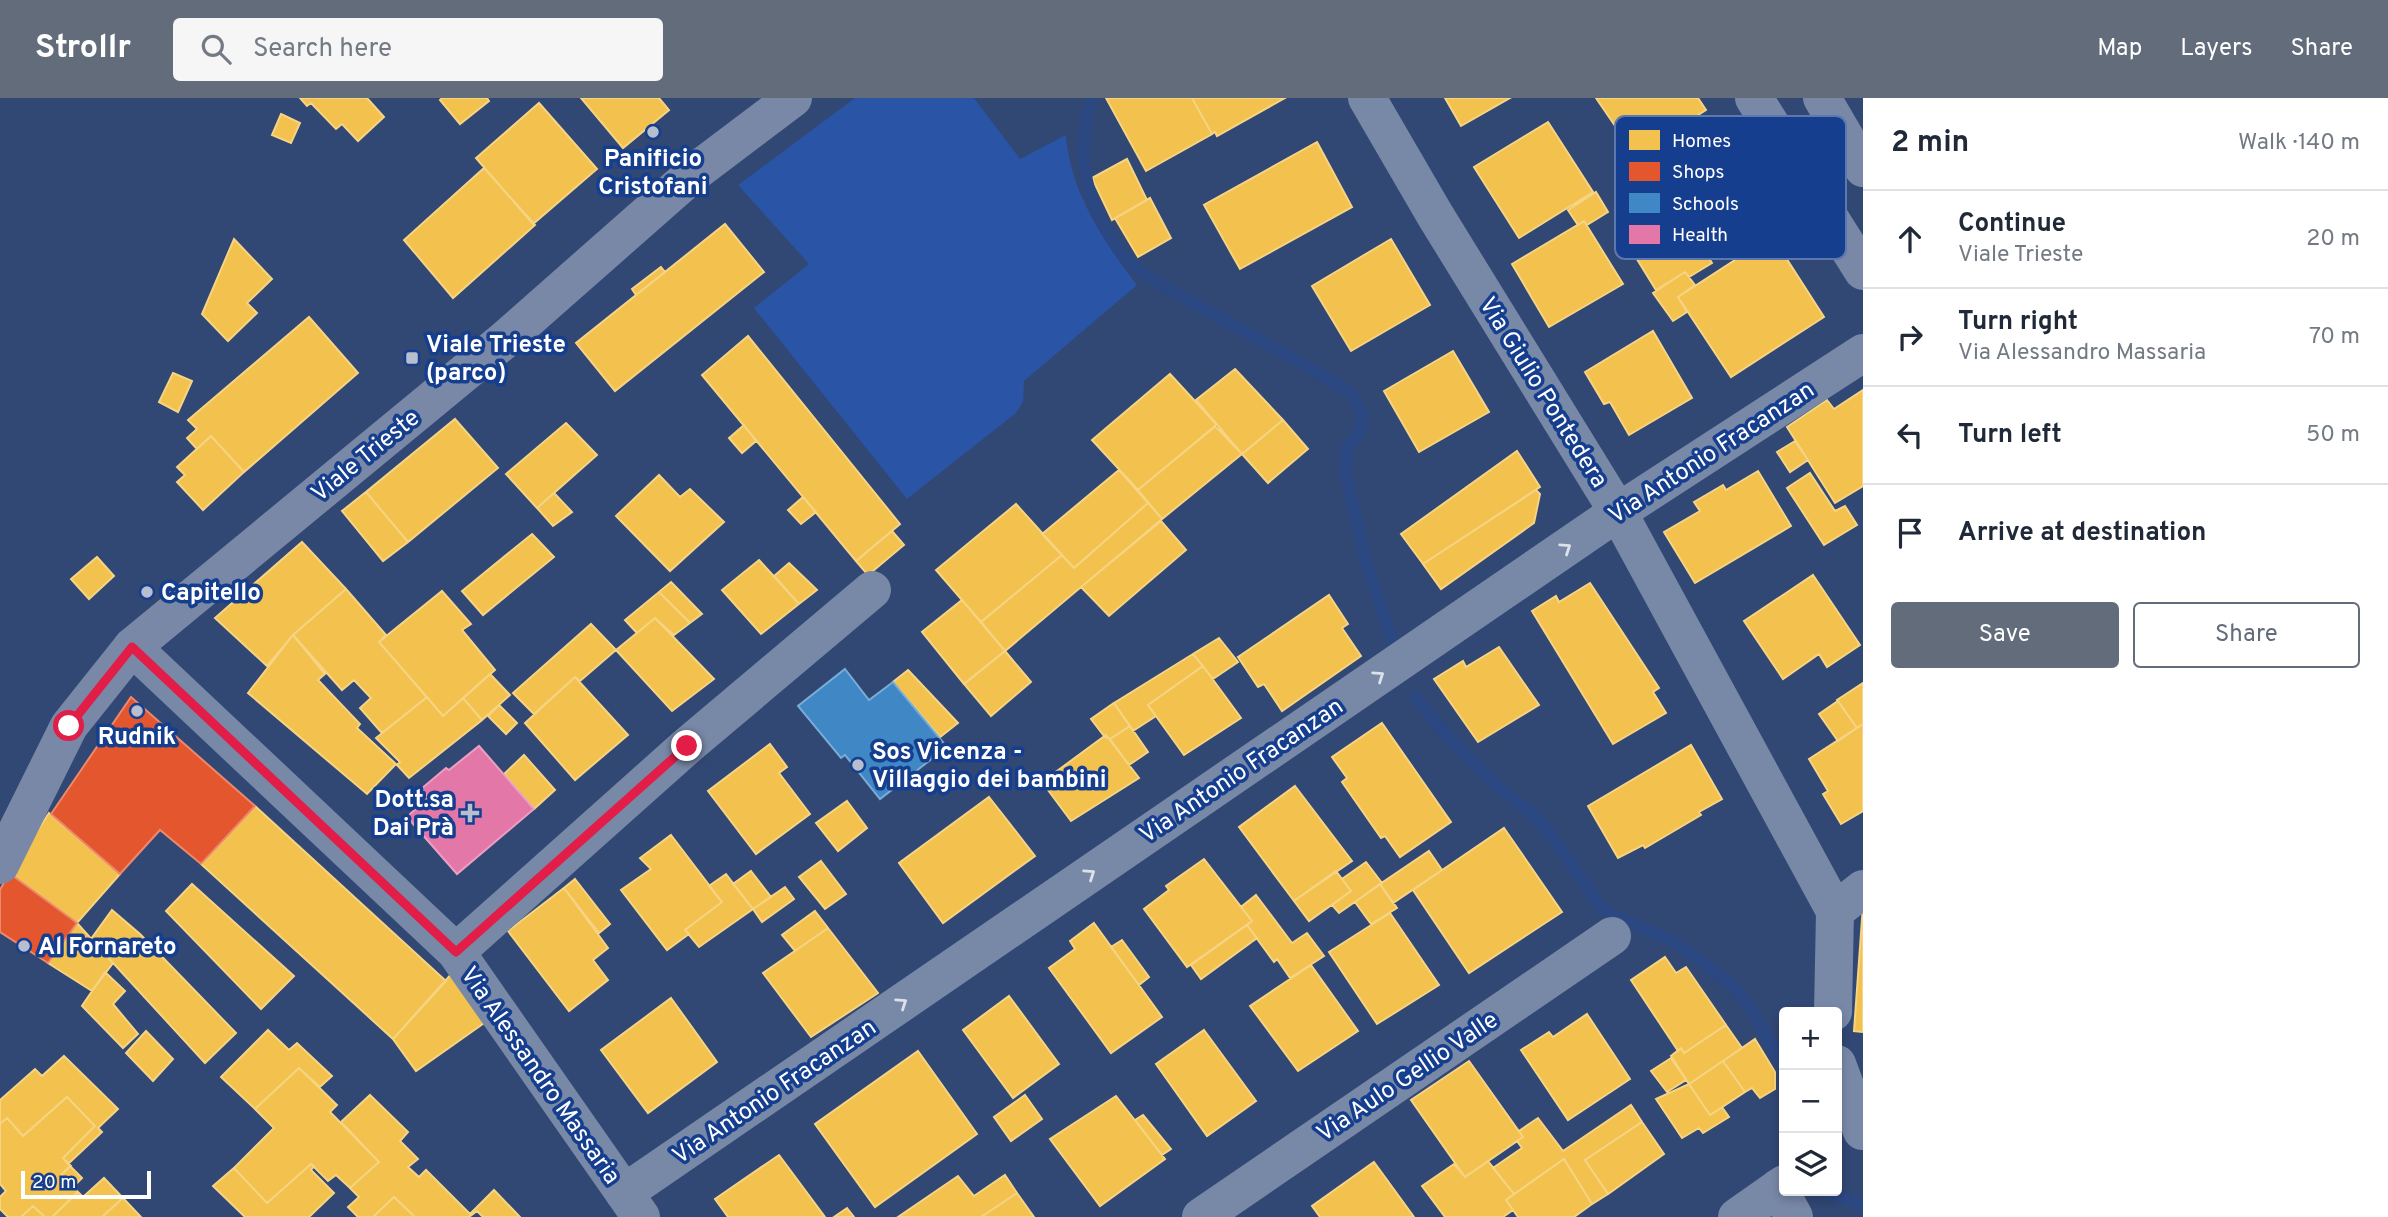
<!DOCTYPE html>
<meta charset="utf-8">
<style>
:root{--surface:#fff;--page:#f6f6f7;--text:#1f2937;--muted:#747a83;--line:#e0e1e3;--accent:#636c7b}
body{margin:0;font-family:Overpass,sans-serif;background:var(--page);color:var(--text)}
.controls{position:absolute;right:21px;bottom:21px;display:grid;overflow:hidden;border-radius:7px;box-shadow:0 4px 10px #0003}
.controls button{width:63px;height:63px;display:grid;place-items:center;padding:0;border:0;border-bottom:2px solid var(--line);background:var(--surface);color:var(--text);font:35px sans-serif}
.scale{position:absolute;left:21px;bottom:18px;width:130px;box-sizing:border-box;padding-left:7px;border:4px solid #fff;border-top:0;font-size:19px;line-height:24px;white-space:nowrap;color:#fff;-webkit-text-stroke:5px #163e8f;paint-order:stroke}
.stop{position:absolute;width:21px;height:21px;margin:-16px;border:5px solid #e11d48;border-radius:50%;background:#fff}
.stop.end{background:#e11d48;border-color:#fff;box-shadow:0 2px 7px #0008}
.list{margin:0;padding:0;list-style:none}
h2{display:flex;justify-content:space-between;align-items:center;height:91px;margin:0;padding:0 28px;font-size:30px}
h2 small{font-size:23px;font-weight:400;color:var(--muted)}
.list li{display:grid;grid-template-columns:46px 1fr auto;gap:21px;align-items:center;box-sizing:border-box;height:98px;padding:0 28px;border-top:2px solid var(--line)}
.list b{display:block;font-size:26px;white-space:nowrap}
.list p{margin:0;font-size:23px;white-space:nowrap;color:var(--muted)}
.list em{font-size:23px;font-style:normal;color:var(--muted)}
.actions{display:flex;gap:14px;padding:21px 28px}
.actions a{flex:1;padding:16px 0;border:2px solid var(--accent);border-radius:7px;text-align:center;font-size:24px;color:var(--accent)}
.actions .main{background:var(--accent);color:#fff}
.icon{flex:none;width:38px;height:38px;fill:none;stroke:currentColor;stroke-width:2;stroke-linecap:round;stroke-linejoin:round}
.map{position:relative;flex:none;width:1863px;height:1119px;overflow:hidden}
header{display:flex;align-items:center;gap:42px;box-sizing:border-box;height:98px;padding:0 35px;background:var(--accent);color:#fff}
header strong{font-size:33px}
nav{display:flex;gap:38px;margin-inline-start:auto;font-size:24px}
.search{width:490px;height:63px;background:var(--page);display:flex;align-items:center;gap:18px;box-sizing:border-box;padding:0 24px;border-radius:7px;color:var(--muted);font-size:26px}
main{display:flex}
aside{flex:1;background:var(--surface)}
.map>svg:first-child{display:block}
.green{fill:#2a54a5}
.homes{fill:#f2c14e;stroke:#f6d483;stroke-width:2}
.shops{fill:#e4572e;stroke:#ec896d;stroke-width:2}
.schools{fill:#3f88c5;stroke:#79acd6;stroke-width:2}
.health{fill:#e377a8;stroke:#eba0c2;stroke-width:2}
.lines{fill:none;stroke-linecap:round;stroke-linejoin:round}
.stream{stroke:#2c4883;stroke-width:12}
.minor{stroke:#7888a7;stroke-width:38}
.major{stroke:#7888a6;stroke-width:38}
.oneway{stroke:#dde1e9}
.route{stroke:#e11d48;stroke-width:9}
.poi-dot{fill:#b7bfce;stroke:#163e8f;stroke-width:2.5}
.labels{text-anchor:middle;stroke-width:7;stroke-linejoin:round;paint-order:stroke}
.poi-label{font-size:24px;font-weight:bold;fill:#fff;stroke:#163e8f;text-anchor:start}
.street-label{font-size:24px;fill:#fff;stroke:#163e8f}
.key{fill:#163e8f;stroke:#5c78b1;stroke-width:2}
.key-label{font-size:19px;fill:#fff}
</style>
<header>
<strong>Strollr</strong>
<div class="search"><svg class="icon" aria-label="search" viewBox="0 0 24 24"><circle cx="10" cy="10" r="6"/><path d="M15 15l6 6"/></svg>Search here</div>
<nav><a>Map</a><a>Layers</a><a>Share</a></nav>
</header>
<main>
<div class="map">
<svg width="1863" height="1119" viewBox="0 0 1863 1119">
<rect width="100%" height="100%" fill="#314774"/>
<path class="green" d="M855,0H974L1020,61L1066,37C1070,93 1104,144 1137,187L1024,283L1023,304L1016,315L907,401L754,210L809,166L738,87Z"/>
<path class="homes" d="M300,0H367L384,19L358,43L342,26L336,31L311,5L307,8Z
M442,0H487L489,3L460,26L440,2Z
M581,0H659L669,12L623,50Z
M1106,0H1192L1212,36L1146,73Z
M1192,0H1285L1217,38L1215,34L1212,36Z
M1445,0H1510L1461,28Z
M1596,0H1698L1706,12L1635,57Z
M539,5L597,71L533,126L476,60Z
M281,16L300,25L291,45L272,37Z
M1548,24L1593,94L1519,140L1474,69Z
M1317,44L1352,109L1240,171L1204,107Z
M1127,61L1147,102L1112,122L1092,80Z
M484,70L535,127L453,200L404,142Z
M1596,94L1608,114L1587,127L1584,123L1578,127L1568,112Z
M1150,100L1171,140L1138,159L1115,120Z
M1584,123L1623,186L1549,229L1512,166Z
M725,126L764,174L615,293L576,245Z
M1653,128L1665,146L1689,130L1712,165L1689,179L1685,174L1656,192L1627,145Z
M1772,138L1824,219L1731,279L1678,199Z
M234,141L272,181L247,205L257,215L228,243L202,216Z
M1391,141L1430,207L1351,253L1312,188Z
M661,169L665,174L636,197L632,191Z
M1685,174L1695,187L1678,199L1687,214L1673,223L1653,195Z
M309,219L358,275L244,374L211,338L197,351L187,340L197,331L188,322Z
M1653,233L1692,300L1629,337L1610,304L1604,306L1585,274Z
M748,238L900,426L856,463L702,277Z
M1453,253L1489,314L1419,354L1384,293Z
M1235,271L1283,322L1242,356L1196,302Z
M173,275L192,283L178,314L159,304Z
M1170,276L1217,327L1138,392L1092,342Z
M1863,292V388L1835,405L1787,329L1827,302L1834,311Z
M455,321L498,370L408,444L366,394Z
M1283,322L1308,351L1268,385L1242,356Z
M566,325L597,357L537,410L506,376Z
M744,327L756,343L742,355L729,340Z
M1215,328L1242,356L1162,421L1138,392Z
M211,338L244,374L203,412L177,384L185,377L177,369Z
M1795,343L1808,362L1790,374L1777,354Z
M1517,353L1540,389L1423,466L1401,436Z
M1119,372L1148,405L1074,470L1042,436Z
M1758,373L1791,428L1695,485L1664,434L1700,413L1694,404L1723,387L1726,392Z
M1810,375L1835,413L1845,408L1857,427L1824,447L1787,390Z
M659,377L680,399L690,391L724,424L670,473L616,418Z
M1536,392L1540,396L1534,425L1441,491L1423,466Z
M366,394L408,444L383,463L342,413Z
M554,395L572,414L553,428L537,410Z
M803,399L816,414L801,426L788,412Z
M1148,405L1162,421L1005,553L981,524L1062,457L1074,470Z
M1016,406L1062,457L981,524L936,472Z
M1161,423L1186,452L1109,518L1081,489Z
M892,433L904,447L868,477L856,463Z
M532,436L554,459L483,517L462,493Z
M302,444L346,491L293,537L267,568L215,520Z
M97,459L114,478L89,501L71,481Z
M759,462L799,506L761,536L722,492Z
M789,465L817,492L799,506L774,478Z
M1813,477L1860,547L1827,569L1819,556L1783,581L1744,523Z
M671,484L702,516L690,525L659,494Z
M1590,485L1659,590L1653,594L1666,615L1613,646L1532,513L1556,498L1559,504Z
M346,491L386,537L379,544L427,599L382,635L360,610L371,600L354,582L342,592L293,537Z
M442,493L471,526L462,532L495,572L443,618L379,544Z
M659,494L690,525L674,537L655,520L637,535L625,522Z
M1329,497L1348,526L1342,530L1361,558L1282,613L1264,586L1258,589L1238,559Z
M962,502L1005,553L964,586L922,534Z
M655,520L714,581L672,613L616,552Z
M591,526L616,552L580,583L575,579L534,616L513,595Z
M293,537L325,576L318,582L360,626L357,630L396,666L367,696L248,595Z
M1219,540L1238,564L1213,581L1193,556Z
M1499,549L1539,607L1478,644L1434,581L1463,563L1466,569Z
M1005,553L1031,584L991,618L964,586Z
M1193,556L1203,568L1148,607L1156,618L1133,633L1114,605Z
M1203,568L1241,620L1184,657L1148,607Z
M908,572L958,625L940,639L893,584Z
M490,576L510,597L482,622L463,600Z
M575,579L628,637L575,682L525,625Z
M1863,585V626L1857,630L1837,602Z
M427,599L443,618L463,600L482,622L409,680L397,667L400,664L376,640Z
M1838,603L1857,630L1838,643L1819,616Z
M1114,605L1130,628L1110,641L1104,638L1091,621Z
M499,607L517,625L506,636L488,618Z
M1382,625L1451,724L1400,759L1385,738L1381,740L1342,684L1347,680L1332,659Z
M1863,626V713L1841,726L1823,696L1828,693L1809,661Z
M1130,628L1148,654L1129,667L1110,641Z
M1106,637L1139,680L1071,723L1042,684Z
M770,646L787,669L779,675L810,716L756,756L708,693Z
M1691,647L1722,701L1699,714L1701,717L1645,750L1643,747L1618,760L1588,708Z
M524,657L555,692L534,711L504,676Z
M1295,688L1352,763L1294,803L1239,729Z
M989,699L1035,758L943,825L899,765Z
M847,703L867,730L838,753L816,725Z
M255,708L446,883L393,941L201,766Z
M49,715L120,776L77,825L9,775Z
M1504,730L1562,814L1469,875L1413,792Z
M671,737L722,804L685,832L689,836L667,852L621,792L651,771L640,760Z
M1429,753L1442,772L1393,805L1380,786Z
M1204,761L1252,823L1187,869L1144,811L1169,792L1166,788Z
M821,763L846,796L825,811L799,779Z
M1366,764L1382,785L1339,815L1332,807L1351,793L1342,781Z
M751,773L771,799L753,811L733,786Z
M1336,773L1351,793L1309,823L1294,803Z
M726,776L753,811L699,849L685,832L722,804L709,788Z
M575,781L610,826L599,835L564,790Z
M192,786L294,878L261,911L166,813Z
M1380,786L1397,810L1371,826L1355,804Z
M785,789L794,801L762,824L753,811Z
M564,790L608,850L593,862L608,882L569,913L508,833Z
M1256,797L1292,845L1307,835L1324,858L1290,880L1277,861L1274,864L1247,827L1252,823L1241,809Z
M1863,807V934L1854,933Z
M112,812L140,836L236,935L205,965L91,841Z
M815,813L828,830L795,853L782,837Z
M1390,815L1439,887L1377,926L1329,854Z
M77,825L113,865L92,893L48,865Z
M1094,825L1162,919L1111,955L1049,870L1075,851L1070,843Z
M1247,827L1257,840L1201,881L1191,867Z
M828,830L878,895L811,939L763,875Z
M1122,842L1149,879L1139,887L1111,849Z
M1665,859L1676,875L1686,869L1726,927L1684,955L1681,950L1678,953L1631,882Z
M1311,867L1358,933L1298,973L1250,908Z
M105,874L125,893L113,906L138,936L123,950L82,908Z
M453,874L487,923L416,973L393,941Z
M1009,898L1059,966L1013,1000L963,932Z
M671,900L717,964L648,1015L601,952Z
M1587,916L1630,981L1568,1022L1521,952L1549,934L1553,939Z
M1726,927L1742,950L1689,986L1671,958L1681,950L1684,955Z
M268,932L289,952L297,945L332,978L320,989L299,970L255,1011L221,979Z
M1204,932L1256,1003L1207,1038L1156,966Z
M146,933L173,961L153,983L126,955Z
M1755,941L1775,974V991L1760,1000L1752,990L1745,994L1723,963Z
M918,953L977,1036L875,1109L815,1026Z
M64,958L118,1011L98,1030L102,1034L68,1066L63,1060L95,1028L67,999L23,1038L7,1020L0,1026V1002L35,971L42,978Z
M1671,960L1686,982L1667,994L1651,973Z
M1469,963L1523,1039L1465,1079L1411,1002Z
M1723,963L1745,994L1710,1017L1689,986Z
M299,970L337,1007L330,1014L379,1064L350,1090L336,1077L328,1083L311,1066L267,1105L234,1070L274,1030L255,1011Z
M1689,986L1710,1017L1722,1009L1729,1019L1703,1035L1699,1030L1682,1040L1656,1001Z
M370,997L408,1034L400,1043L418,1061L408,1069L419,1079L426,1072L470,1116L494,1092L520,1119H483L477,1113L469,1119H415L394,1099L373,1119H358L348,1109L359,1099L350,1090L379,1064L341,1024Z
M1025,997L1042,1021L1011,1043L994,1019Z
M1116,998L1165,1061L1100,1108L1050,1041Z
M67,999L95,1028L63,1060L71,1068L61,1077L78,1094L52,1119H45L33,1108L21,1119H8L0,1111V1099L6,1093L0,1086V1026L7,1020L23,1038Z
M1631,1007L1642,1024L1585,1062L1608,1096L1592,1106L1564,1061L1514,1096L1493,1070L1522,1050L1517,1043L1523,1039L1519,1033L1538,1020L1563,1053Z
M1143,1017L1171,1051L1162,1057L1135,1022Z
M1642,1024L1664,1056L1608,1096L1585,1062Z
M779,1057L825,1119H728L715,1101Z
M1564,1061L1592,1106L1574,1119H1518L1506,1102Z
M1488,1063L1514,1096L1506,1102L1513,1112L1503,1119H1445L1422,1088L1454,1066L1465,1079Z
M1374,1064L1414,1119H1320L1312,1108Z
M311,1066L314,1068L311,1072L334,1095L309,1119H245L213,1088L234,1070L267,1105Z
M70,1068L82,1080L73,1089L61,1077Z
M1005,1077L1017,1095L981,1119H898L958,1078L974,1098Z
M104,1080L123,1100L102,1119H52L78,1094L83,1099Z
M1017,1095L1034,1119H981Z
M394,1099L415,1119H373Z
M123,1100L141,1119H102Z
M33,1108L45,1119H21Z
M847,1110L854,1119H834Z"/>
<path class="shops" d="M131,599L255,708L201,766L160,732L120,776L51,716Z
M9,775L77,825L48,865L0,834V792Z"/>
<path class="schools" d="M845,571L869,602L893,584L947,649L880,701L845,657L841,660L798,608Z"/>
<path class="health" d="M479,648L534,711L457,776L407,719L428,699L421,691L446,670L449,672Z"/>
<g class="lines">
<path class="stream" d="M1092,0C1073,55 1087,110 1122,156C1137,176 1175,194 1197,207C1249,236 1301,264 1351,295L1363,317L1359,336L1347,349L1345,372L1366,464L1392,542
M1416,600L1448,639L1498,689L1532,715L1549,734L1603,812L1676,845L1732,886L1754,916L1784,969
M1822,1093L1863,1107"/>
<path class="minor" d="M1367,0L1435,117L1618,414L1835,813L1863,791
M132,549L456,854L641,1119
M456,854L687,648L872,492
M1833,914L1835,813
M1837,966L1862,1033
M1778,1090L1794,1119
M624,1095L1618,414L1863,255
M1201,1119L1612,838
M1737,1119L1784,1086"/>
<path class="major" d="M1754,0L1863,173
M1822,0L1863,70
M0,767L69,628L132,549L502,244L695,74L793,0"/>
</g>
<defs><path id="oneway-chevron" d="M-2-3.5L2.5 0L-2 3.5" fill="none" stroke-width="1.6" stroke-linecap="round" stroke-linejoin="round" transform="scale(1.75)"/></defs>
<g class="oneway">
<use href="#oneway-chevron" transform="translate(1566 450) rotate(-34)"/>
<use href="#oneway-chevron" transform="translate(1379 578) rotate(-34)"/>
<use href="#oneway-chevron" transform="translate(1090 776) rotate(-34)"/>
<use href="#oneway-chevron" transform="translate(902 905) rotate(-34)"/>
</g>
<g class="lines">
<path class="route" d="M69,628L132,549L456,854L687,648"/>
</g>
<g class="poi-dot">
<circle cx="653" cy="34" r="7"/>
<rect x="405" y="253" width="14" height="14" rx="3.5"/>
<circle cx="147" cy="494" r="7"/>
<circle cx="137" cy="613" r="7"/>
<circle cx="858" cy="667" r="7"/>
<path d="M466.5 704.5h7v7h7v7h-7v7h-7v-7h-7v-7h7z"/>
<circle cx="24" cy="848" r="7"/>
</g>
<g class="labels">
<g class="poi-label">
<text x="653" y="68" text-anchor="middle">Panificio<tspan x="653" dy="28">Cristofani</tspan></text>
<text x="426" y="254">Viale Trieste<tspan x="426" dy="28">(parco)</tspan></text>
<text x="161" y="502">Capitello</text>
<text x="137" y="646" text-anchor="middle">Rudnik</text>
<text x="872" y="661">Sos Vicenza -<tspan x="872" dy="28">Villaggio dei bambini</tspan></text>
<text x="454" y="709" text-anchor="end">Dott.sa<tspan x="454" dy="28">Dai Prà</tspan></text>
<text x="38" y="856">Al Fornareto</text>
</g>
<g class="street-label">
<text transform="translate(1544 294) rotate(58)" y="8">Via Giulio Pontedera</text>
<text transform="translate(1711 354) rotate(-33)" y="8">Via Antonio Fracanzan</text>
<text transform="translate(365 357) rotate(-39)" y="8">Viale Trieste</text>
<text transform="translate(1241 672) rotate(-34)" y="8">Via Antonio Fracanzan</text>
<text transform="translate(541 977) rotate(55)" y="8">Via Alessandro Massaria</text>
<text transform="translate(1407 978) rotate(-34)" y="8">Via Aulo Gellio Valle</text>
<text transform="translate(774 993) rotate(-34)" y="8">Via Antonio Fracanzan</text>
</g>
</g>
<rect x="1615" y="18" width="231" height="143" rx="10" class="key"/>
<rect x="1629" y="32" width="31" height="20" fill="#f2c14e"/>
<rect x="1629" y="64" width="31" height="19" fill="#e4572e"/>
<rect x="1629" y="95" width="31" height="20" fill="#3f88c5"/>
<rect x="1629" y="127" width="31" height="19" fill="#e377a8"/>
<g class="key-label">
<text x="1672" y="49">Homes</text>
<text x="1672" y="80">Shops</text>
<text x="1672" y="112">Schools</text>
<text x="1672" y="143">Health</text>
</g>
</svg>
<div class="controls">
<button>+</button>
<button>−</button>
<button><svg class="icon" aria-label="layers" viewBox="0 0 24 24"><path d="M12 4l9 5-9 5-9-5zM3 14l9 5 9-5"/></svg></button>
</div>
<div class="scale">20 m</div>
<div class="stop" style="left:69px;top:628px"></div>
<div class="stop end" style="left:687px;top:648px"></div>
</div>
<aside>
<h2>2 min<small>Walk · 140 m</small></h2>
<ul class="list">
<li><svg class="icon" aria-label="ahead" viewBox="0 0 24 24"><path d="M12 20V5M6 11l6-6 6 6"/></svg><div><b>Continue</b><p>Viale Trieste</p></div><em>20 m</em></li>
<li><svg class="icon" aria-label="right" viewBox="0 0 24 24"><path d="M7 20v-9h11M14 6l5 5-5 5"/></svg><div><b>Turn right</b><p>Via Alessandro Massaria</p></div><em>70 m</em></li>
<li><svg class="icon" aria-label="left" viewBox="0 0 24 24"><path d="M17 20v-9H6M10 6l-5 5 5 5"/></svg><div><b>Turn left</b></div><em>50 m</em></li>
<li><svg class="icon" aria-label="arrive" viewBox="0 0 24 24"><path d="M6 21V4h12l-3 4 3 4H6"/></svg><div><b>Arrive at destination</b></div></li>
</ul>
<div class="actions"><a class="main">Save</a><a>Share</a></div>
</aside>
</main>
